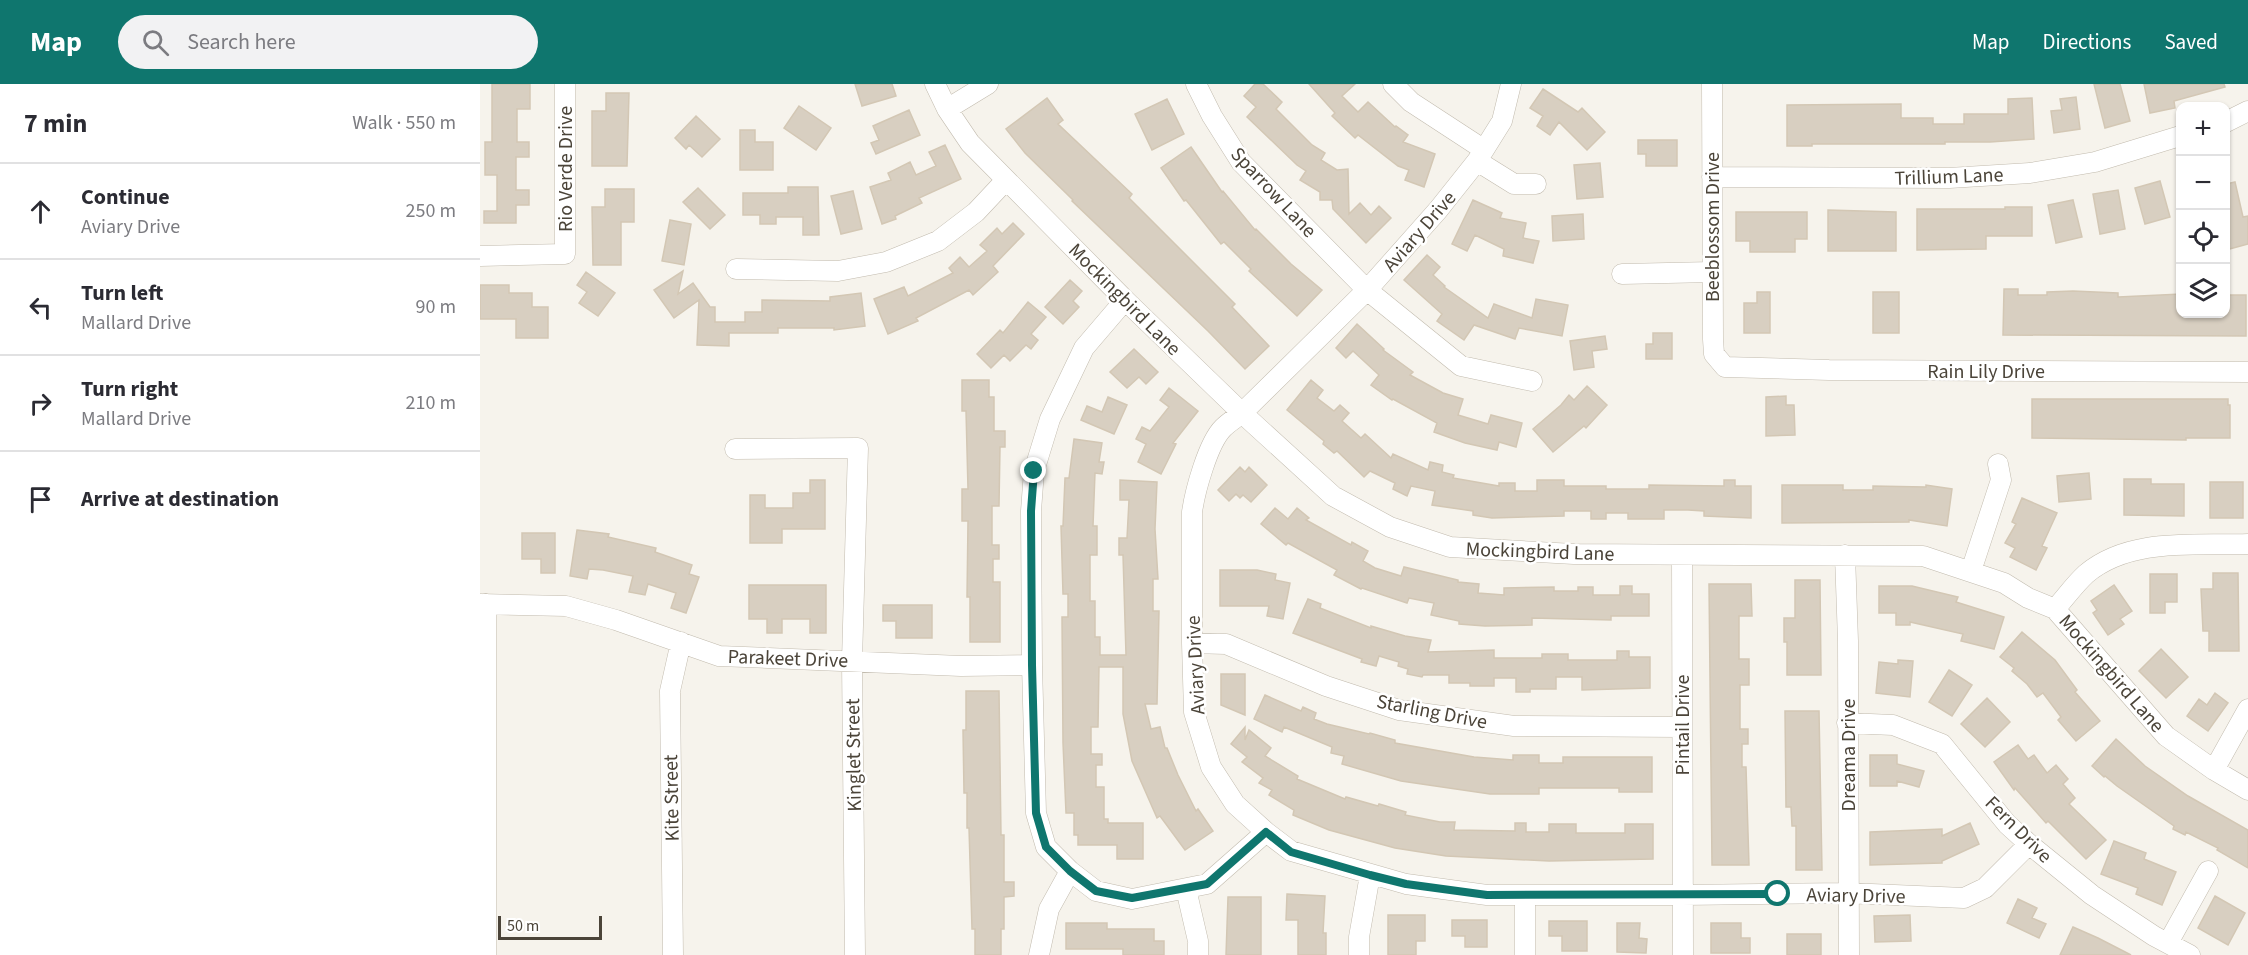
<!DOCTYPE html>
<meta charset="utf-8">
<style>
:root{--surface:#fff;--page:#f2f2f3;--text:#2b2b33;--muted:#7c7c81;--line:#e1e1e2;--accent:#0f766e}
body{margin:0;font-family:"Source Sans 3",sans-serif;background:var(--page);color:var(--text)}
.controls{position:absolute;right:18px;top:18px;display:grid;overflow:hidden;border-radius:12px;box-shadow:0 2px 4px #0004}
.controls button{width:54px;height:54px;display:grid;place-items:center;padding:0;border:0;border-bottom:2px solid var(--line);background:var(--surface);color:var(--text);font:30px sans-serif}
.scale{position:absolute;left:18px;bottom:15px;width:104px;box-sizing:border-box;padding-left:6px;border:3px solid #4b4439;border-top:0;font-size:16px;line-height:21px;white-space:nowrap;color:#4b4439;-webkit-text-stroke:4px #fff;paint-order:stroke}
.stop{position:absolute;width:18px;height:18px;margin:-14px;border:4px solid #0f766e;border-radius:50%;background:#fff}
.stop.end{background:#0f766e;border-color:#fff;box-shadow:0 2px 6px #0008}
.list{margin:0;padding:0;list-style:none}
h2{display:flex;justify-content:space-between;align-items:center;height:78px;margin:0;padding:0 24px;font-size:26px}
h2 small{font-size:20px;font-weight:400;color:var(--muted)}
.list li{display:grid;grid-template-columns:39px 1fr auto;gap:18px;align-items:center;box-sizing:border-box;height:96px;padding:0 24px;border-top:2px solid var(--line)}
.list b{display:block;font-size:22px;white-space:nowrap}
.list p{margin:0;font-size:20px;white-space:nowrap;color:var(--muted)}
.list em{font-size:20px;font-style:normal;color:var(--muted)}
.icon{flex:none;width:33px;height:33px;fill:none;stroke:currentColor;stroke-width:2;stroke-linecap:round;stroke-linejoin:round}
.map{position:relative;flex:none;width:1768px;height:871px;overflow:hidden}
header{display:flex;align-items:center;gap:36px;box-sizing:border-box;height:84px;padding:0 30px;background:var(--accent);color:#fff}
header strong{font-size:28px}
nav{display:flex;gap:33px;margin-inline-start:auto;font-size:21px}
.search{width:420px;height:54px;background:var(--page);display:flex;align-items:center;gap:15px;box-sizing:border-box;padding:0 21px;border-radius:33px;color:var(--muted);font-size:22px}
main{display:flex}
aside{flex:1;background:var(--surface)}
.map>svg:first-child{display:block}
.building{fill:#d8cfc1;stroke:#d3c7b4;stroke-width:1.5}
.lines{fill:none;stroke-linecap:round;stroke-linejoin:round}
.minor-casing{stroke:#c2bbae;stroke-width:21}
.minor{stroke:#fff;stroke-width:20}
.route{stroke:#0f766e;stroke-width:8}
.labels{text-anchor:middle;stroke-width:5;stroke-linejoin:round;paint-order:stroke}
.street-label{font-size:20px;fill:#4b4439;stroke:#fff}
</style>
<header>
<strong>Map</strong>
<div class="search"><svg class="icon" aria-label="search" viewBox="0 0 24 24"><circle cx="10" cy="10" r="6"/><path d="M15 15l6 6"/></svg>Search here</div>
<nav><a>Map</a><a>Directions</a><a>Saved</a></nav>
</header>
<main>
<aside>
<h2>7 min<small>Walk · 550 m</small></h2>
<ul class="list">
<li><svg class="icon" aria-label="ahead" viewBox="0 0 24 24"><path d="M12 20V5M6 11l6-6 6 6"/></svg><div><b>Continue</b><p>Aviary Drive</p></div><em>250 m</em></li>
<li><svg class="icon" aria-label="left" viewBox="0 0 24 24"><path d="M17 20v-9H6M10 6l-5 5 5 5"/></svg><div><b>Turn left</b><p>Mallard Drive</p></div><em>90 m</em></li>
<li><svg class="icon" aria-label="right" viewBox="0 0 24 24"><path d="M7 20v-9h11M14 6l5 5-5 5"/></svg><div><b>Turn right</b><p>Mallard Drive</p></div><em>210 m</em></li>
<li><svg class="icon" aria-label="arrive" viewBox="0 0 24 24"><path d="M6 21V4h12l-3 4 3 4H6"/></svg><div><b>Arrive at destination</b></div></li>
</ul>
</aside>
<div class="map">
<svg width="1768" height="871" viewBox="0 0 1768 871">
<rect width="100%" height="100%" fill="#f6f3ec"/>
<path class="building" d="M12,0H50V25H37V58H49V73H36V106H49V121H36V139H4V127H17V91H5V58H12Z
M375,0H412L416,12L382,22Z
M775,0H783L802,18L796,25L832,61L845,69L841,76L857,86L868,85L869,130L880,119L891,131L899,122L911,134L886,159L853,125L852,116H840V108L820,96L826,87L817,81L767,33L776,23L764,12Z
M829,0H875L862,12L878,28L888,18L915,43L916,42L928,51L923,58L955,70L944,103L925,96L929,86L918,82L878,51L875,54L852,32L855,29Z
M1614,0H1640L1650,37L1625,44Z
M1664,0H1744L1745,3L1694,17L1695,24L1670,29Z
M1063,5L1098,28L1102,24L1125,48L1107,66L1079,38L1070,51L1057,42L1063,32L1050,24Z
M126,9H149L147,82H112V27H126Z
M1596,13L1600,45L1574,49L1571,27L1582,26L1580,15Z
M567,14L583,36L578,40L652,110L649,114L755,220L752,223L789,262L765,285L728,247L592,117L593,116L545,69L526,45Z
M1552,14L1554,55L1510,58H1465V60H1332V62H1307V21L1421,20V34H1453V40H1484V30H1528V15Z
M687,15L704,50L672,66L655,30Z
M319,22L351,44L336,66L304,44Z
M429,26L440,51L396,70L391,59L399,56L393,42Z
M216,32L240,55L222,73L209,61L206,65L195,54Z
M260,46H275V58H293V86H260Z
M1158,56H1197V82H1166V70H1158Z
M465,61L481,95L439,114L442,119L415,132L416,135L402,140L390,103L411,96L408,89L430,78L436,91L456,82L449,68Z
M711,63L742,108L743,107L775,146L776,145L811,180L842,206L817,232L769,187L771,185L744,158L741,160L706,116L704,117L681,84Z
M1120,79L1123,113L1097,115L1094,81Z
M1680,97L1690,133L1665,140L1655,104Z
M1755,98L1763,133L1768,132V160L1746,166V100Z
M308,103H338L339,151H323V133H296V140H280V131H263V109H308Z
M218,104L245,131L230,145L203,118Z
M125,105H154V138H141V181H113L112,123H125Z
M1638,106L1645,145L1620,150L1613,110Z
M373,107L382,145L361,150L351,112Z
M993,116L1022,129L1020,134L1046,139L1043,154L1059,157L1053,179L1023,172L1024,165L995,151L987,167L972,160Z
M1593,116L1602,153L1576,159L1568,121Z
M1525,123H1552V152H1506V165L1437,166V125H1525Z
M1348,126L1416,128V167H1348Z
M1256,128H1327V155H1315V168H1270V157H1256Z
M1103,130L1104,155L1073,157L1072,132Z
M190,136L211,140L204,181L182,177Z
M533,139L544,150L513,182L518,188L493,211L489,206L436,234L438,237L408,250L394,215L424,203L428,212L473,189L469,184L480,173L489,183L507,167L500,161L517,144L522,150Z
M947,171L960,183L953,191L965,202L964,203L1008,234L1014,220L1052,234L1056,215L1088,221L1082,252L1039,244L1035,255L994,241L984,256L957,237L962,230L924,196Z
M203,187L198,210L213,199L230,223H235V238H265V228H282V216L350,217V213L381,209L385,242L354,246V244H298V249H249V262L217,261L219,216L194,234L174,206Z
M106,188L135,209L118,232L99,219L107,208L97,201Z
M590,196L602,207L593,217L599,223L583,240L565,223Z
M0,201H29V209H52V223H68V254H36V235H0Z
M1524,205H1538V211H1567V208L1593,207L1638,209V213L1701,210V230H1746V211H1766V252L1523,251Z
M1277,208H1290V249H1264V219H1277Z
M1393,208H1419V249H1393Z
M548,218L566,233L551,250L558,256L551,265L546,261L530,277L524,271L511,284L497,270L520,246L523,249Z
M877,240L904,265L903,266L933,288L930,291L963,309L983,315L978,331L1008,340L1011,331L1042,339L1036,363L1019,358L1017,366L985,359L954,348L957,339L913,315L912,316L891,301L899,291L873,267L866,274L856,264Z
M1173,249H1192V275H1166V260H1173Z
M1125,252L1127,265L1112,267L1114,283L1094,286L1090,257Z
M654,265L678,288L666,300L659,293L647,304L630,288Z
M482,296H509V313H514V347H525V363H520L519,422H512V461H519V475H513V498H520V558H490V513H487L488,437H482V405H488L486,327H482Z
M831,296L843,306L837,314L854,327L860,321L869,329L862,337L881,354L885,350L911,374L913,370L948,386L950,378L963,381L962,388L974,391L973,394L1019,402V399H1035V407H1057V396H1084V402H1126V405H1169V401L1244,402V396H1255V402H1271V434L1224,432V427L1208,426H1184V435H1148V429H1126V435H1111V427H1084V432L1012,434L993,431V427L952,421L955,407L931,402L927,412L913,405L915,399L890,387L884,393L857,367L854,369L843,360L844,357L807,326Z
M1107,302L1127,321L1106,344L1104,342L1073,368L1053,345L1081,321L1089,311L1094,316Z
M689,304L718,327L693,359L696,360L681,390L658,378L666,360L656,355L662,343L670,347L689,323L680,316Z
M1306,312V321H1314L1315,351L1286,352V313Z
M628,313L647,321L634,350L601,336L607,322L622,328Z
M1552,315H1748V321H1750V354H1706V356L1552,354Z
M594,355L622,359L619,378H624L622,390L615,389L613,442H617V471H610V517H615V553H620V571H646L643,471H639V454H647L649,416H640V396L677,398L675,445L678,495H673V527H679L677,620H665L671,645L680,643L685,664H687L698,691L716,727L718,725L733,747L705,766L680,732L677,734L652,677L643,630V583H619L618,643H611V670H622V681H616V703H624V735H628V739H663V775H637V761H598V751H594V729H586L583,659L582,533H588V510H583L581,442H583L585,394H589Z
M760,383L765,388L769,383L787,401L771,418L763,411L760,414L756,410L749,417L738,406Z
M1609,389L1611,415L1579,418L1577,392Z
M1644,395H1671V400H1704V432L1644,431Z
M330,396H345V445H302V459H270V411H285V424H313V409H330Z
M1730,398H1763V434H1730Z
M1302,401H1363V406H1393V402L1446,403V401L1472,405L1467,442L1429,436V438L1302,439Z
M1542,414L1577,429L1562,462L1567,464L1556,486L1530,473L1535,464L1525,459L1536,440L1532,438Z
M795,424L808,435L817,424L829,434L826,436L871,461L872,458L888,467L883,477L895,484L921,492L924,483L978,496V498L999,500L998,509L1024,511V504L1074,503V507H1098V503H1113V511H1140V502H1152V510H1169V532H1131V536L1052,534V541L1005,542L979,540V537L951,531L954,519L929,514L927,519L882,504L881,505L854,491L857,486L808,459L806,461L781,440Z
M97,446L129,450L128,453L176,464L175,468L212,481L209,490L219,493L206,529L191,524L196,509L168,500L165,511L149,508L153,492L123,486L109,485L107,495L90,492Z
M42,449H75V489H61V475H42Z
M740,486H777L796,490L795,496L810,499L803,535L787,532L789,522H740Z
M1733,489H1758L1759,567H1729V547H1723L1721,505H1733Z
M1670,490H1697V518H1685V529H1670Z
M1315,496H1340L1341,591H1307V558H1304V534H1315Z
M1229,500H1271L1272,532H1259V575H1269V601H1260V645H1268V660H1262V683H1266L1269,781H1232Z
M269,501H346V549H330V535H302V549H287V535H269Z
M1634,501L1652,527L1640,535L1644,540L1628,551L1613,529L1617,526L1611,517Z
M1399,502H1432L1478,513L1476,518L1524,533L1514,565L1481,557L1483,550L1430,538V541H1416V529H1399Z
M828,515L841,520L840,524L891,544V542L925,552L951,556L948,568L1014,566V574H1062V570H1088V576H1137V567H1149V573H1170V604L1102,606V593H1076V605H1050V608H1036V594H1014V602H990V599H969V591H943L942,593L927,590L928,585L918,582L919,578L899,572L896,582L881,578L882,575L813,549Z
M403,521H452V554H416V537H403Z
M1542,548L1575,576L1597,606L1595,608L1620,637L1596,657L1578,636L1581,633L1563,609L1557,613L1547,600L1532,587L1534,584L1520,573Z
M1681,565L1708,593L1686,614L1659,587Z
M1418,576L1433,577L1430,613L1396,609L1399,578L1418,580Z
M1469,586L1492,601L1472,632L1449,618Z
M741,590H765V631L741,621Z
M486,607H519L521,751H524V798H534V812L524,813V845H521V871H495V845H492L489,744H487V709H484L483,646H486Z
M1735,609L1748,619L1728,647L1707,632L1719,615L1727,621Z
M785,611L821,627L823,623L836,629L834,635L847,640L889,650L890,649L915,656V659L994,673L1033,676V671H1059V679H1083V673H1172V708H1139V704H1059V710H1010L921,697L862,680L864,672L851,669L852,663L804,643L802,648L774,635Z
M1507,614L1530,638L1505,663L1481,640Z
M1305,627H1339L1342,786H1316V742H1312L1311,723H1306Z
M765,643V656L769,646L791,664L785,672L818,692L817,695L865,715L866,713L898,722L899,720L926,728L925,731L960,738H975L974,746L1035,747V739H1046V748H1069V740H1096V749H1145V740H1173V775L1069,777L966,772L915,764L849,746L813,731L814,726L789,711L792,706L779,699L783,694L762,678L767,673L751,660Z
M1636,655L1665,682L1708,712L1768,746V784L1737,766L1738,764L1706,748L1705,751L1693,745L1694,742L1637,702L1625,692L1624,693L1612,682Z
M1538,661L1548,675L1554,671L1567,689L1576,681L1588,695L1583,700L1595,714L1589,720L1626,756L1606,775L1568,737L1566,739L1535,704L1534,706L1514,678Z
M1390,671H1417V680L1444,687L1439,703L1417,697V702H1390Z
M1490,739L1499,760L1462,777V779L1390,781V748L1462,745V752Z
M1634,757L1666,769L1664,775L1696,788L1682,821L1656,810L1658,804L1621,790Z
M807,810L845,812L843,849H846V871H818V836H806Z
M1735,812L1765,829L1748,861L1718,844Z
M748,813H781V871H746Z
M1538,815L1557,824L1552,834L1566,840L1559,854L1527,839Z
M908,831H945V857H936V871H908Z
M1430,831L1431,857L1395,858L1394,832Z
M972,836H1007V863H985V852H972Z
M1069,837H1107V867H1082V852H1069Z
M586,839H627V845H674V857H684V871H643V865H586Z
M1137,839H1160L1159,854L1167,855L1166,869L1137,868Z
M1231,839H1261V854H1270V869H1231Z
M1593,843L1618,854L1651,871H1580Z
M1307,850H1341V871H1307Z"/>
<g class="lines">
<defs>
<path id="minor" d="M455,0L467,25L490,59L645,216L762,329L853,412L910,443L970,463L1094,470L1443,472L1524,499L1548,514L1575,525L1686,652L1734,686L1768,706
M716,0L732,32L761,78L887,206L981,282L1052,297
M913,0L931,18L1003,65
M1031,0L1022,37L997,77L958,126L887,206L762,329C756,334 749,338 743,344C728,359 715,407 712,428V559L714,628L731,683L755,720L786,748L811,767L926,800L1007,811H1203L1368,809L1484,814L1505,804L1549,760
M1232,0L1233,255L1234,270L1245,283L1349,286L1768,288
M467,25L508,0
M1746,38L1768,27
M997,77L1034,100H1056
M1232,93L1469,94L1550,89L1615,78L1700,52
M0,172L85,170V0
M256,185L358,187L406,178L458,157L496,128L526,96
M1142,190L1232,188
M645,216L604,264L570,335L554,387L551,427L552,581L556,729L566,763L590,787L616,807L652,815L727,800L786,748
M255,365L378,364L372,577L375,871
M1202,471L1203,871
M1365,471L1368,557L1369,871
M1491,487L1521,396L1518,380
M0,520L86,522L136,536L239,572L481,582L552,581
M1575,525C1585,514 1595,500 1606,490C1650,453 1715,462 1768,460
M712,559L746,560L846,602L919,626L1034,642L1202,643
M1367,639L1413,641L1462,660L1527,740L1549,760L1612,811L1674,852L1710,871
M1734,686L1768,625
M706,805L718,857V871
M1688,859L1728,787
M6,871V520
M193,871L190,607L201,558
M559,871L569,825L590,787
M879,871V853L890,791
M1045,871V811"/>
</defs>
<use href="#minor" class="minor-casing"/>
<use href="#minor" class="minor"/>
</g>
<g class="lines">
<path class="route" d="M554,387L551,427L552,581L556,729L566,763L590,787L616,807L652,814L727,800L786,748L811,768L890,791L926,800L1007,811L1298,810"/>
</g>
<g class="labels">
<g class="street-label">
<text transform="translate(85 85) rotate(-90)" y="7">Rio Verde Drive</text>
<text transform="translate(1469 92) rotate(-2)" y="7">Trillium Lane</text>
<text transform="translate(794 108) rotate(47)" y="7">Sparrow Lane</text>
<text transform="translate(1232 143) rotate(-90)" y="7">Beeblossom Drive</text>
<text transform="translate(939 147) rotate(-49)" y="7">Aviary Drive</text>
<text transform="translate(645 215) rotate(45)" y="7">Mockingbird Lane</text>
<text x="1506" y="294">Rain Lily Drive</text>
<text transform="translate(1060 467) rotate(2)" y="7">Mockingbird Lane</text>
<text transform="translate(308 574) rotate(2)" y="7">Parakeet Drive</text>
<text transform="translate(715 581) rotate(-93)" y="7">Aviary Drive</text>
<text transform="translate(1632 589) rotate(49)" y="7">Mockingbird Lane</text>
<text transform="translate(952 627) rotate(11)" y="7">Starling Drive</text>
<text transform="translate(1202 641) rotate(-90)" y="7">Pintail Drive</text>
<text transform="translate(373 671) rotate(-91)" y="7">Kinglet Street</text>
<text transform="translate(1368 671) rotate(-90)" y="7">Dreama Drive</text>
<text transform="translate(191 714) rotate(-91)" y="7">Kite Street</text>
<text transform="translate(1539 745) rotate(45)" y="7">Fern Drive</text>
<text transform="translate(1376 811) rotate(1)" y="7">Aviary Drive</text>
</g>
</g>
</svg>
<div class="controls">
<button>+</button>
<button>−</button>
<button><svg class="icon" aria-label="locate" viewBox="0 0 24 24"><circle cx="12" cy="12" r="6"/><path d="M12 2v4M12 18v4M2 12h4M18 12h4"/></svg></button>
<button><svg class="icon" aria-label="layers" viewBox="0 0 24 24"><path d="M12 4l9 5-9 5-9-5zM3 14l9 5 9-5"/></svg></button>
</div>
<div class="scale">50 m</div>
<div class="stop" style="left:1298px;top:810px"></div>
<div class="stop end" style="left:554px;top:387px"></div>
</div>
</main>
